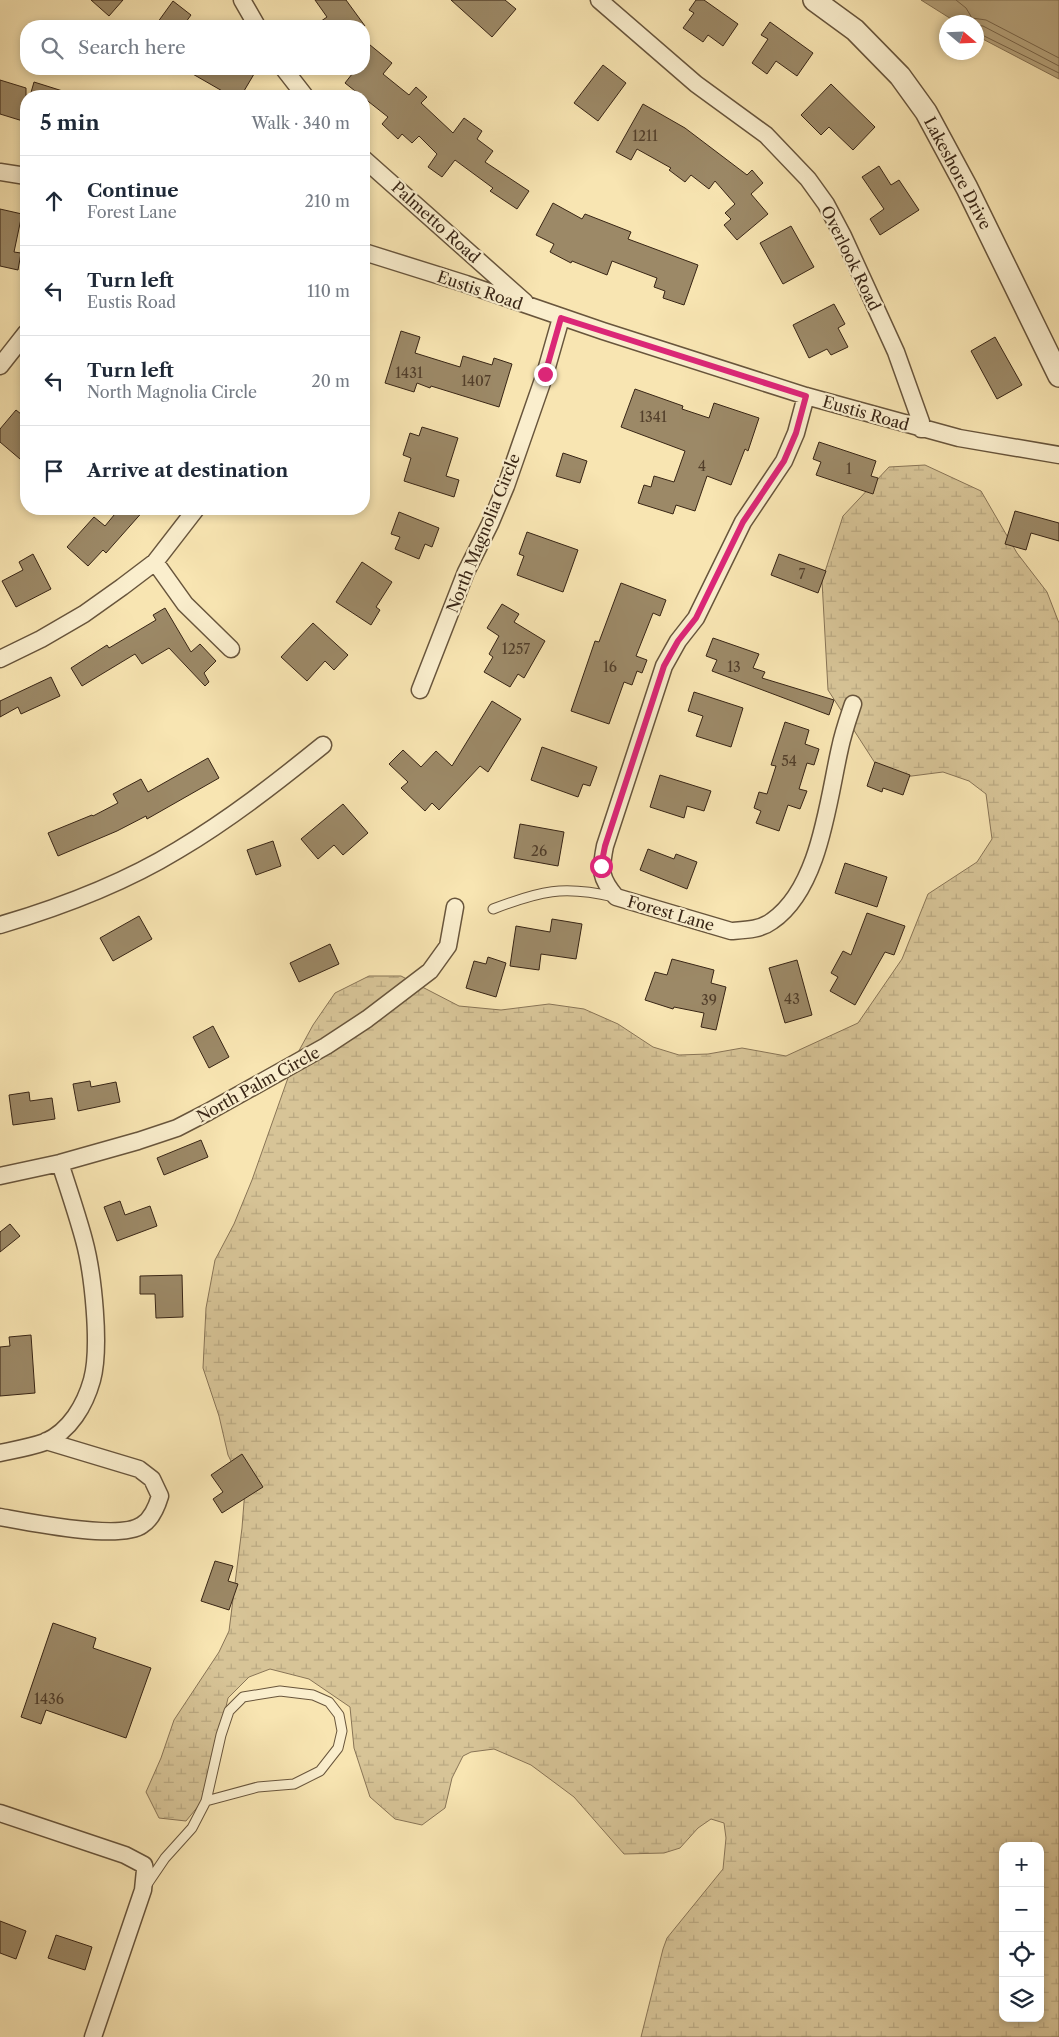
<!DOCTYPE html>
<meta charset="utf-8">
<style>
:root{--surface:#fff;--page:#f2f2f3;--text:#1f2937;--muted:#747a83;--line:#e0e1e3}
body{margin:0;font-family:"Libre Caslon Text",serif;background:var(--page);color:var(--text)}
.controls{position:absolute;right:15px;bottom:15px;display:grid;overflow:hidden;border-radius:10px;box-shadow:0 2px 8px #0003}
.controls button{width:45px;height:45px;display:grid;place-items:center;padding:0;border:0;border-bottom:1px solid var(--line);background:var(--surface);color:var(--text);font:25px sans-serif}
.compass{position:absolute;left:939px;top:15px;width:45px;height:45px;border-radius:50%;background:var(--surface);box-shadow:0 2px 8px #0003;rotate:109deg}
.stop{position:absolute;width:15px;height:15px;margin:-11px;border:4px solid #db2777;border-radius:50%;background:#fff}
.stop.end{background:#db2777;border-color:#fff;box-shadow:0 1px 5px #0008}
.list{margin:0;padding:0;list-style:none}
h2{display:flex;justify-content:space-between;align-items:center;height:65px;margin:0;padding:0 20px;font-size:21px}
h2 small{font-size:16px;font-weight:400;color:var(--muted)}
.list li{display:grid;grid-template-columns:32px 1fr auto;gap:15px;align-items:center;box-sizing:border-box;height:90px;padding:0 20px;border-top:1px solid var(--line)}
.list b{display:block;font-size:19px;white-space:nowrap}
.list p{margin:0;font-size:16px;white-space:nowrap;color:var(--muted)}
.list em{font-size:16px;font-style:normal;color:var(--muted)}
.icon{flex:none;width:28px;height:28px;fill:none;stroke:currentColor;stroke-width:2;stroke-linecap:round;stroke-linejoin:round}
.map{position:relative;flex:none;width:1059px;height:2037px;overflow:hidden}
.search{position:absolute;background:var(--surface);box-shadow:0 2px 8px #0003;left:20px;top:20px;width:350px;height:55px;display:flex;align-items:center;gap:12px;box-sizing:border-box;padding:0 18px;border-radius:20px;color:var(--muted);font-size:19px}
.panel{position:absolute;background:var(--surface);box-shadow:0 2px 8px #0003;left:20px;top:90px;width:350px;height:425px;border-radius:20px}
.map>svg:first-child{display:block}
.wetland{fill:url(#wetland-marsh);stroke:#887456;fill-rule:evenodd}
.water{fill:#b7a47d;stroke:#847153}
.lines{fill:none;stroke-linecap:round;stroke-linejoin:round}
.shore{stroke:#786449;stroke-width:1}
.building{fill:#9c8967;stroke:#382515}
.service-casing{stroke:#68553c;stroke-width:11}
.minor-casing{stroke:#68553c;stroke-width:19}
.tertiary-casing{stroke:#68553c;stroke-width:24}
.service{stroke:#faeecd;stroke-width:9}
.minor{stroke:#faeecd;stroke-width:16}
.tertiary{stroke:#faeecd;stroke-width:21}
.route{stroke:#db2777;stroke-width:6}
.labels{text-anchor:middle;stroke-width:4.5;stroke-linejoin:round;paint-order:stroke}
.number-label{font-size:14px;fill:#513e2a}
.street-label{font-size:16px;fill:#382515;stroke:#faeecd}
</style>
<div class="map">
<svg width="1059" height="2037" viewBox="0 0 1059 2037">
<defs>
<pattern id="wetland-marsh" width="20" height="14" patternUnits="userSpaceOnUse" patternTransform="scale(1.25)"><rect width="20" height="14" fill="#d7c497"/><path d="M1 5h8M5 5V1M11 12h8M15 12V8" fill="none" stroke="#b9a881"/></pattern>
</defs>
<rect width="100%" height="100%" fill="#f8e5b2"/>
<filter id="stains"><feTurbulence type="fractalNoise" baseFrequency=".004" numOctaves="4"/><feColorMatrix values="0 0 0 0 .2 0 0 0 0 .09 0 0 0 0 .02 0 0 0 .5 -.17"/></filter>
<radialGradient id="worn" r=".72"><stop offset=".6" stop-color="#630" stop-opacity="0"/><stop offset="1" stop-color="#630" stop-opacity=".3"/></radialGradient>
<path class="wetland" d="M925,465L981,491L1017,553L1047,592L1059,623V2037H641L663,1949L667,1938L723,1869L726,1838L724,1823L711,1819L698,1828L680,1848L664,1853L624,1854L574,1797L531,1765L494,1749L471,1752L463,1756L452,1778L445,1808L422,1825L395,1819L370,1797L354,1748L350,1707L309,1679L270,1669L249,1677L228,1698L205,1798L186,1821L159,1818L146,1792L161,1758L174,1720L219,1652L229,1631L242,1528L245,1489L228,1455L219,1416L203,1368L206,1308L215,1260L234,1224L252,1180L295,1058L313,1025L335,993L369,976H401L459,1006L501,1010L549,1004L584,1009L618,1024L653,1047L679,1055L708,1054L742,1048L786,1056L858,1023L902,959L928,894L977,862L992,839L986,794L969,781L943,772L904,777L875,763L828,690L822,581L843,516L889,467ZM1003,1846H1040V2018H1003Z"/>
<path class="water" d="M921,0H1059V79L977,36L976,22H956Z"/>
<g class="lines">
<path class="shore" d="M956,0L966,8L972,18L986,20L1059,58
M976,25L983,26L1059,66
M976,32L1059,73"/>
</g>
<path class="building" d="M91,0H123L109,16Z
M315,0H346L365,26H314L327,17Z
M451,0H505L516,9L492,37Z
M696,0H704L738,24L723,46L708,35L703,42L683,28L694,13L689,10Z
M173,1L191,15L183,26H155Z
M770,22L813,53L797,76L776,61L767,74L752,63L768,39L761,35Z
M364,40L392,63L383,74L409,95L416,87L427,97L421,103L453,133L464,118L482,131L477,139L493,151L485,162L529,191L517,209L490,191L493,188L455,160L442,177L428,167L437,154L419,136L412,143L402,134L398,139L382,124L388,117L345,83L356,69H364Z
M603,65L626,83L598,121L574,103Z
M184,69H257L241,96H231Z
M0,80L26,88V122L0,114Z
M34,82L69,93V96H30Z
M831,84L875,127L853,150L829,127L821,135L801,115Z
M643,104L685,128L747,175L752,170L763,183L751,194L768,214L737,240L724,225L731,219L725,213L735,204L715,181L709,189L691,175L685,182L669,170L671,168L637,149L631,160L616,152Z
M879,166L891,185L899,180L919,210L880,235L870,219L884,209L862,177Z
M553,203L582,219L585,214L631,232L628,239L698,265L684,305L663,298L665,291L654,287L657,278L649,275L612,261L607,275L572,261L571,263L550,252L554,244L536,235Z
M0,209L22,214L14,252L21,253L18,270L0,266Z
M791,226L814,267L783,284L760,243Z
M834,304L845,324L838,328L848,347L831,355L827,349L809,358L793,325Z
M401,331L420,337L415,353L460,367L463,356L492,365L494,358L512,364L499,407L431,386L430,388L417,383L414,392L385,383Z
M995,337L1022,385L997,399L971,351Z
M635,389L683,406L682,409L709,418L714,403L759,418L748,451L745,449L731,485L707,476L695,511L676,505L673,514L638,503L644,485L651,487L654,476L674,482L685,451L621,427Z
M16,410L26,418V452L20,459L0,442V429Z
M422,427L458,438L446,476L459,480L454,497L404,481L411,458L403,455L410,433L419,436Z
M819,442L876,461L871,476L878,478L873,494L816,475L821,462L813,459Z
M563,453L587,461L580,483L556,476Z
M119,509H145L106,553L103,550L88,566L67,547L94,517L105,526Z
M1015,511L1059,523V541L1031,533L1026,550L1005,544Z
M399,512L439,528L432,547L425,544L419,559L395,549L400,537L391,534Z
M527,532L578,550L563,592L517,575L524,556L519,554Z
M33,554L51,589L16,607L2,581L23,570L19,562Z
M779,554L826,571L818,593L771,575Z
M362,562L392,582L376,607L380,610L371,625L336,602Z
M621,583L666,600L660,616L653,613L636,656L647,660L642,673L637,671L632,685L624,682L609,724L571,711L595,641L599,642Z
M502,604L519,614L514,622L545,641L524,678L518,674L510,687L484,672L493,657L489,654L499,636L487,628Z
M165,608L191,652L200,644L216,661L204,673L209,682L205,686L169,648L142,664L135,654L82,686L71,668L107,645L109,648L156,620L153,615Z
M313,623L348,655L334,670L325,661L307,681L281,657Z
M713,638L759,654L753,668L765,672L762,678L834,700L829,715L712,671L717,660L706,656Z
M51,677L60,696L21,714L18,707L0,717V701Z
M694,692L743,708L731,747L696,736L703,716L688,711Z
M492,701L521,719L488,772L480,766L439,810L432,803L425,811L401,788L408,782L389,764L403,750L421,767L436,751L452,766Z
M785,722L809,730L805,744L819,749L814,765L807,763L799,789L807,791L800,809L788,805L779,831L756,823L761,811L754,808L759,792L767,794L776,766L771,765Z
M542,747L597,767L590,786L583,784L578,797L531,780Z
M208,758L219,778L147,819L146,816L117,831L58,856L48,833L92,815L93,816L118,803L113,794L141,779L148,792Z
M875,762L910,775L903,795L883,788L882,792L867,786Z
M660,775L711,791L704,811L687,806L684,818L650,807Z
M343,804L368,833L343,855L334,845L318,859L301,839Z
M520,824L564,832L558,866L514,858Z
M273,841L281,866L256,875L247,850Z
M648,849L674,859L676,854L697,862L687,889L640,870Z
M845,863L887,877L877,907L835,893Z
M867,913L905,926L894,955L885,952L855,1005L830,991L838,977L831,973L843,951L851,955Z
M139,916L152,939L113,961L100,938Z
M552,919L582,924L576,959L541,954L539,970L510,966L516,926L550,932Z
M330,944L339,964L299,982L290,963Z
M488,957L506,963L496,997L466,988L474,961L486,964Z
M672,959L714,970L711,983L726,987L716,1030L701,1027L704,1013L674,1007L673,1009L645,1000L655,972L667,975Z
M797,960L812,1015L785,1023L769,968Z
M213,1026L229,1057L209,1068L193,1037Z
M90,1081L91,1087L116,1082L120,1102L78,1111L73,1084Z
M29,1092L30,1101L52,1098L55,1119L13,1125L9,1095Z
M201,1140L208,1157L164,1175L157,1158Z
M120,1201L125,1215L150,1206L157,1226L117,1241L104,1207Z
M10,1224L20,1236L0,1252V1232Z
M182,1275L183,1317L156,1318L155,1294H140V1276Z
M31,1335L35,1393L0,1396V1347L10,1346L9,1337Z
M242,1454L263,1487L222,1513L213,1499L223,1492L211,1475Z
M215,1561L233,1566L228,1581L238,1584L229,1610L201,1601Z
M53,1623L96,1638L93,1648L151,1668L126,1738L46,1710L41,1724L21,1717Z
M0,1921L26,1931L16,1959L0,1953Z
M56,1935L92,1947L85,1970L48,1958Z"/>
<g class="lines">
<defs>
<path id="service" d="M493,909C540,891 563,885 614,897
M146,1886L165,1858L192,1828L206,1801L221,1735L229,1711L243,1697L280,1691L313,1695L329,1702L339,1715L342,1731L338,1748L320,1771L294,1784L258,1787L206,1801"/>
<path id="minor" d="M242,0L257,26
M599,0L696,84L766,135L808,179L826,204L843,236L896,352L921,422V429
M284,69L305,96
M364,159L525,302
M0,172L26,176
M364,252L466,284L603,331L806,396L959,438L1059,455
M0,366L26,333
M806,396L796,433L784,461L743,522L696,618L678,641L664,666L605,846C600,871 600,878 616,897L731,931C745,930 760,930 772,921C820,888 828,800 840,748C843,733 848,719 853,704
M155,562L185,604L231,649
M0,659L41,639L84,614L122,587L155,562L196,509
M420,690L466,572L490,524L506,486L545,374L561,318
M0,925C61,907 124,883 178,850C230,819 276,783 323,745
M0,1176L60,1163L138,1141L177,1128L208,1112L326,1046L367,1019L430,971L448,946L455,907
M0,1453C14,1450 31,1447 45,1442C70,1431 85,1405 92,1380C101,1347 93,1273 84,1240C77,1214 68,1188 60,1163
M0,1517C28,1522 120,1541 142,1525C152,1519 157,1506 160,1496L152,1479L139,1469L46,1441
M0,1813L125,1855L144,1865L145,1870L143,1890L93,2037"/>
<path id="tertiary" d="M814,0L855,30L900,76L926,112L967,188L1059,376"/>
</defs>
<use href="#service" class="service-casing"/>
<use href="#minor" class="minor-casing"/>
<use href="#tertiary" class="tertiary-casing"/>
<use href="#service" class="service"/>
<use href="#minor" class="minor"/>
<use href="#tertiary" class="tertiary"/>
</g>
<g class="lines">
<path class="route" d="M545,374L561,318L806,396L796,433L784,461L743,522L696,618L678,641L664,666L605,846L601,866"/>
</g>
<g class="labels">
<g class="number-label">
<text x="645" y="141">1211</text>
<text x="409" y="378">1431</text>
<text x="476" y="386">1407</text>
<text x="653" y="422">1341</text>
<text x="702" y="471">4</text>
<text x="849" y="474">1</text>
<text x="802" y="579">7</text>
<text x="516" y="654">1257</text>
<text x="610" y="672">16</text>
<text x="734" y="672">13</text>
<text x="789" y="766">54</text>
<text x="539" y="856">26</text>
<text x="792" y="1004">43</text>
<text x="709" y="1005">39</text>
<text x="49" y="1704">1436</text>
</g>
<g class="street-label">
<text transform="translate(958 173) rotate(62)" y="6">Lakeshore Drive</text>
<text transform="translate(436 222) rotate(42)" y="6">Palmetto Road</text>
<text transform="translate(851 258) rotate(64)" y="6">Overlook Road</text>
<text transform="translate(480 290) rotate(19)" y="6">Eustis Road</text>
<text transform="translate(866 413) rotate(16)" y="6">Eustis Road</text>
<text transform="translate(483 533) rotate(-68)" y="6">North Magnolia Circle</text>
<text transform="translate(671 913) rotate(16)" y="6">Forest Lane</text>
<text transform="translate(258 1084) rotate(-29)" y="6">North Palm Circle</text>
</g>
</g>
<rect width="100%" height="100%" filter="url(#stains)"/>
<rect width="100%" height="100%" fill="url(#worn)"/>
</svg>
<div class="controls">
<button>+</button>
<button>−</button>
<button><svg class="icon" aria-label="locate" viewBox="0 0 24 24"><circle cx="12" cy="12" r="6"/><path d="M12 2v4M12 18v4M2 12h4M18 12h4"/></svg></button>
<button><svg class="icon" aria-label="layers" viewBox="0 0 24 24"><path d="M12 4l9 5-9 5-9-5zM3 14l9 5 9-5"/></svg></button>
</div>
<svg class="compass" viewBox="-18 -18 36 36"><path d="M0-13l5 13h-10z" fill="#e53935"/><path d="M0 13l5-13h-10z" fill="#747a83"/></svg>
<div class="stop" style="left:601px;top:866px"></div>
<div class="stop end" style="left:545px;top:374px"></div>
<div class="search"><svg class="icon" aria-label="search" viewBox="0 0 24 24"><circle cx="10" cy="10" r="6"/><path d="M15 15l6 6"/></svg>Search here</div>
<section class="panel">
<h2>5 min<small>Walk · 340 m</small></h2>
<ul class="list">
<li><svg class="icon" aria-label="ahead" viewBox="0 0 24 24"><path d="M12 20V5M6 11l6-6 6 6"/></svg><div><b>Continue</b><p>Forest Lane</p></div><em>210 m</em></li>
<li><svg class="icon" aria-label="left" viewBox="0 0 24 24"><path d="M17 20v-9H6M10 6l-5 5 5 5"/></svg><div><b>Turn left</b><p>Eustis Road</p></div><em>110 m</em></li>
<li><svg class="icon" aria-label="left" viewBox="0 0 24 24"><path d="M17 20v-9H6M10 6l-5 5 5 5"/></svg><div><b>Turn left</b><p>North Magnolia Circle</p></div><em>20 m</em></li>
<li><svg class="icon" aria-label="arrive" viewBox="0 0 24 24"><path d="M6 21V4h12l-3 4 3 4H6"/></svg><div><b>Arrive at destination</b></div></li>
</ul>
</section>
</div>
